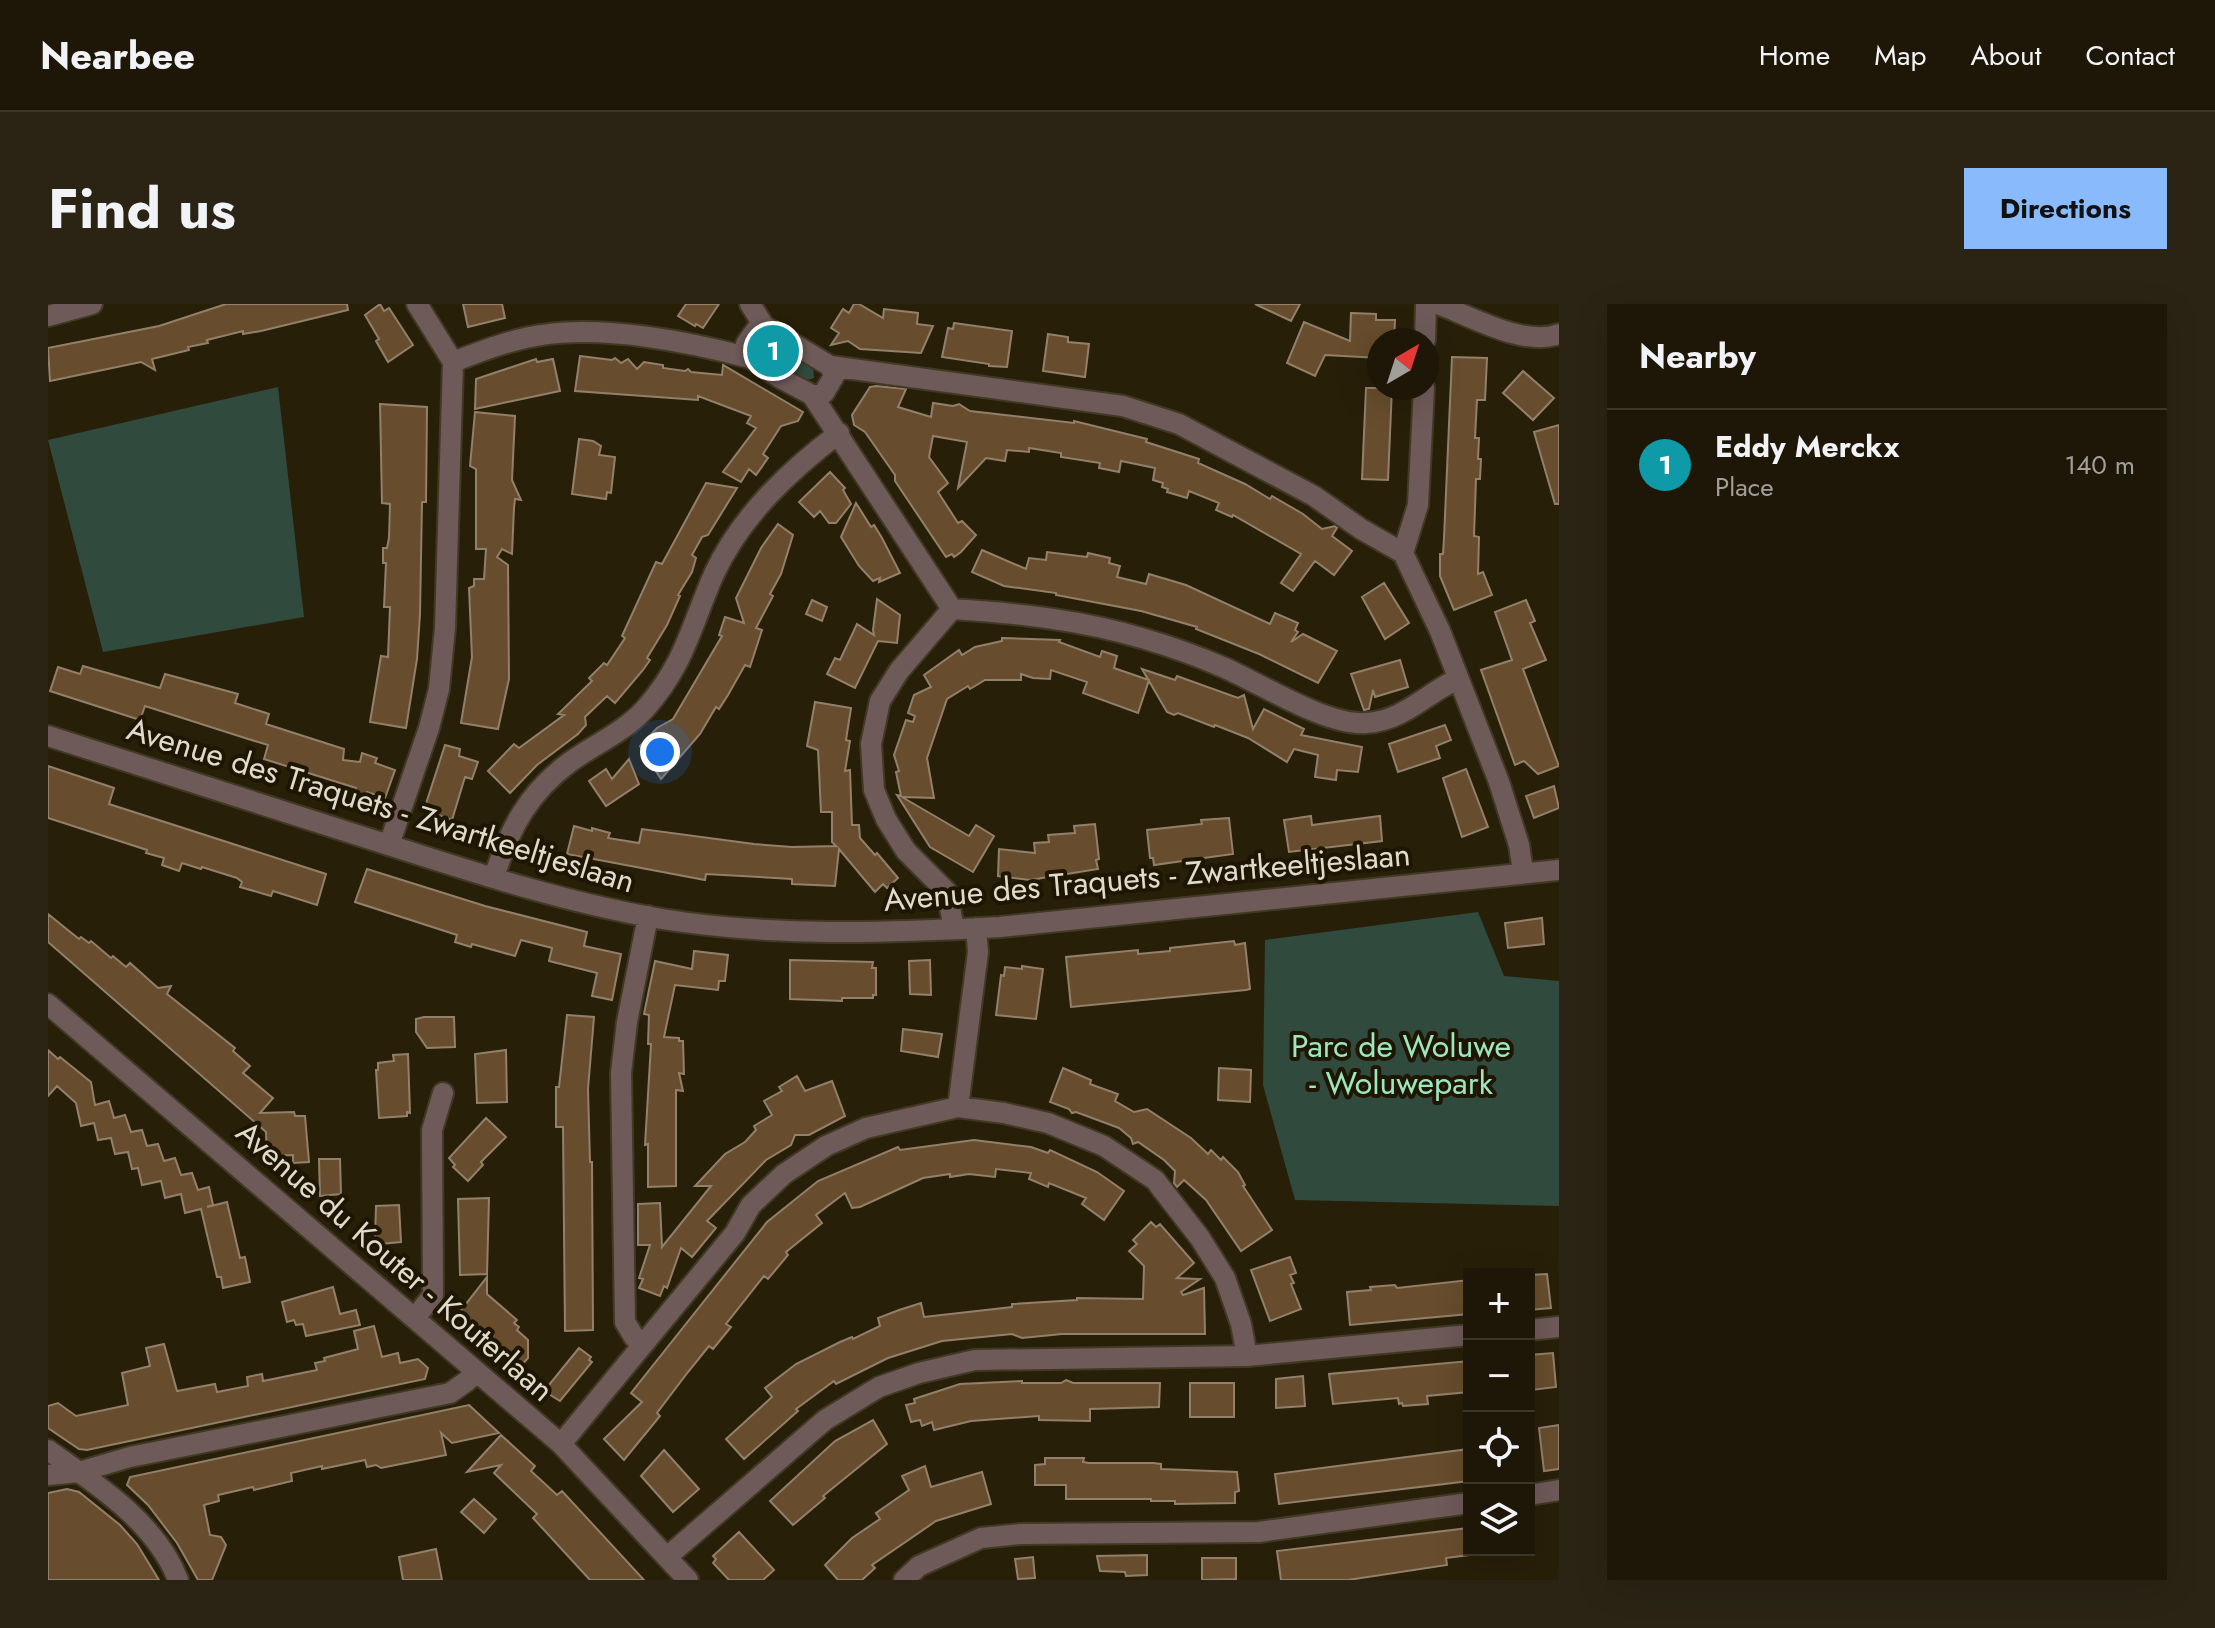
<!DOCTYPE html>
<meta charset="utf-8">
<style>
:root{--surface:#1e1707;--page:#2b2415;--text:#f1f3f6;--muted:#a19f9b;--line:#3c3628;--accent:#89bafc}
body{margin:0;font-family:Jost,sans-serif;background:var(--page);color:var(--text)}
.controls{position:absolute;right:24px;bottom:24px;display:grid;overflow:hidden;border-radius:0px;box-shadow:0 8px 32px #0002}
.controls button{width:72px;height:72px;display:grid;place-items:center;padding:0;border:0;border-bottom:2px solid var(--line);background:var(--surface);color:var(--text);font:40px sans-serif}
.compass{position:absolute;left:1319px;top:24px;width:72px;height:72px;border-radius:50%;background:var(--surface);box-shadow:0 8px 32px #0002;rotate:39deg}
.you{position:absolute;left:612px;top:448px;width:28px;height:28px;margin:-20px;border:6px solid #fff;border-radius:50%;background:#1a73e8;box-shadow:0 0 0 12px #1a73e833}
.badge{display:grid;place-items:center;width:52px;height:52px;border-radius:50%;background:var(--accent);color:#fff;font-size:26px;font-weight:700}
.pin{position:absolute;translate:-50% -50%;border:4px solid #fff;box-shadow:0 2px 8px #0006}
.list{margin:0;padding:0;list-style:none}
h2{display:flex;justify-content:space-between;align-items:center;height:104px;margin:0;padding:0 32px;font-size:34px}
h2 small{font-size:26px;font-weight:400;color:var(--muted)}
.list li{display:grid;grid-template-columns:52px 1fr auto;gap:24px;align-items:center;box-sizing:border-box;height:112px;padding:0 32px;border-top:2px solid var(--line)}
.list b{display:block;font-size:30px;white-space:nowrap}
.list p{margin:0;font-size:26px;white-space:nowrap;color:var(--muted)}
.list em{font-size:26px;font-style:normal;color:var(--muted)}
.icon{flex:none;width:44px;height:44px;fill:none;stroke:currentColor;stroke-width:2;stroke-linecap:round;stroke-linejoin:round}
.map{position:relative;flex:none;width:1511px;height:1276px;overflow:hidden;border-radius:0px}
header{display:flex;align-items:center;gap:48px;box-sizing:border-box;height:112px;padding:0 40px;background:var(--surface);border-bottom:2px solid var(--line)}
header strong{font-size:38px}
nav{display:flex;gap:44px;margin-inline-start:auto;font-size:28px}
.intro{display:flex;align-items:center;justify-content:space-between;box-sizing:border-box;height:192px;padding:0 48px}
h1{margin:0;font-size:56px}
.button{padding:20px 36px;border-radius:0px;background:var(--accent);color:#111;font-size:28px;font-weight:700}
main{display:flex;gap:48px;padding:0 48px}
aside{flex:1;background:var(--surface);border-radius:0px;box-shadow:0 8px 32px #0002}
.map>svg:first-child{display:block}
.green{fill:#304a3d}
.building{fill:#674d2d;stroke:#92806b;stroke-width:2}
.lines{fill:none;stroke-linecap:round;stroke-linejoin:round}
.minor-casing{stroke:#423925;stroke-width:24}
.minor{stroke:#6e5a58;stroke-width:20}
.labels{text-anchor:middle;stroke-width:8;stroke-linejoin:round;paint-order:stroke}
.street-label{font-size:32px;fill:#e1dbce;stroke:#1e1602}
.park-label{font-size:32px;fill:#9ce6c2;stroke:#1e1602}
</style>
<header>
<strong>Nearbee</strong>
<nav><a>Home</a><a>Map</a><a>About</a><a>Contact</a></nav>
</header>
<div class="intro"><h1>Find us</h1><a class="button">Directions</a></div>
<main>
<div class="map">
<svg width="1511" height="1276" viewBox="0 0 1511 1276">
<rect width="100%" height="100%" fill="#281f09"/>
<path class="green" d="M719,40H727L765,62L766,74C748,81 731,63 717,52L716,44Z
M230,83L256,313L55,348L0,136Z
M1430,608L1456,672L1511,677V902L1247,896L1215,781L1217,636Z"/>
<path class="building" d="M178,0H299L300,6L213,27L195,30V27L159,36L160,39L140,43L141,46L104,55L107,66L93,58L2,77L0,44L111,22Z
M332,0L336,7L341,4L365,41L340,58L328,37L331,35L317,11Z
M415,0H454L457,14L420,23Z
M638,0H671L655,24L648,20L647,22L630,12Z
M806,0H811L835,14L836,5L870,9L869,20L885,22L873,49L812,45L800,37L783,41L791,29L783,24L795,5L801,9Z
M1207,0H1252L1243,17Z
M1303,9L1328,10V16H1347L1346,36H1331L1328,48L1331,50V54L1277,51L1267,72L1239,59L1256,18L1302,37Z
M906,19L964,27L959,63L941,62V60L894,53L900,24L905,25Z
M1000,30L1020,33V38L1041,40L1037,73L995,67Z
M532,52L564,56L567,54L573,59L580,55L589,65L596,58L615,61V64L637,67L640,65L643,68L674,71L675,61L755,108L750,117L733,122L715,150L720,154L708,171L701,165L693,178L675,168L708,124L699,119L703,112L650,92V96L527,87Z
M1404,53L1439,54L1437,96H1429L1427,134H1431L1430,155H1433L1432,175H1428L1426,232L1431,233L1430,270L1435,268L1444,291L1406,306L1392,272V250H1395L1396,234Z
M488,55L489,58L505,55L512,87L427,105L428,75Z
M1475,67L1506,94L1485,116L1455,89Z
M828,82L858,85L850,103L883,113L885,99L905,102L911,100L922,107L1026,119V117L1099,135L1098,138L1151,155L1150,159L1197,180L1222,195L1224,192L1255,210L1274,225L1287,222L1289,224L1284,232L1304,247L1286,271L1267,257L1245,287L1233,279L1253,250L1185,211L1184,213L1168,206L1171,199L1141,187L1139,194L1119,188L1120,185L1114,183L1115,179L1105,176L1107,164L1073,157L1071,168L1051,164L1052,159L1013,153V149L981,144V148L959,146L957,157L938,154L910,184L919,138L885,132L881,153L900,179L890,188L910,219L914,217L928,231L913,248L906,253L904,250L898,253L847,177V171L817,128L806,121L804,111L822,83Z
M1318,84H1344L1340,176L1314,175Z
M332,100L379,103L378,198H374L372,310L369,355L358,424L322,418L333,352L340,353L342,303H336L338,259H335V244H339L341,234L342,200L334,199Z
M427,108L467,112L464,176L473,196L467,195L466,204L464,250L454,245L449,253L460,261L461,375L450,425L413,419L424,353L421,284L426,282V275H436L438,245H428V165L422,162Z
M1511,121V200H1507L1486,128Z
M531,135L545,137L553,142L551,151L567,153L563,189L559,188L558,195L524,190Z
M782,168L797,184L795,186L803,200L788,219H781L772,207L766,213L751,198Z
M658,179L689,184L660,231L654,233L644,251L648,254L644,268L630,291L632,292L619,321L599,354L602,356L595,366L567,399L559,392L537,413L538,421L530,430L489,461L462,489L440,467L466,440L471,444L516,411L510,410L544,377L541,374L556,359L559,361L577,334L574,332L608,258L614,260Z
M808,199L823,223L826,221L834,234L852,269L831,278L832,274L825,277L811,262L793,233Z
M730,220L745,231L733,270L722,290L725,292L708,324L714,326L702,363L697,361L680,391L671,405L668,403L652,430L613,475L592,442L609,424L625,415L674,332L671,331L677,313L696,319L688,294L713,244Z
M934,246L978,265L981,254L998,256L999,248L1039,253L1040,249L1062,254L1061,259L1072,262L1069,273L1098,280L1101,270L1138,281L1222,320L1227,309L1250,319L1247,326L1250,328L1243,338L1255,330L1289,347L1270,379L1211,350L1148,325L1149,323L1093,307L1008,291V289L956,282L924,268Z
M1336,279L1361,319L1337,335L1314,293Z
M829,295L852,311L849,339L830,337L807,384L779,370L787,354L792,356L809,320L826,331L825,326Z
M764,296L779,303L774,317L758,310Z
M1478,296L1487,317L1482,319L1498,356L1475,365L1511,462L1490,470L1476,457L1467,461L1433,366L1464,356L1447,308Z
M954,334L1012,336L1011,338L1052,353L1054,347L1069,352L1066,364L1101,376L1090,409L1035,389L1039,378L1003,366L1002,375L985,374L973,370V376H937L922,385L920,382L899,395L879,454L886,494L854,493L921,532L928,521L946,532L925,568L882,543L849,491L853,492L848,468L851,467L846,451L858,416L865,418L867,412L860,409L866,391L883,383L876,371L911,346L914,351L927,343L954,337Z
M1352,356L1360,383L1327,393L1325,386L1321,405L1316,406L1303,370Z
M35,362L112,384L117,370L190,390L187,399L221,410L218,420L296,445L295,456L312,458L314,449L329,454L327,459L347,466L337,494L319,488L316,498L305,496L308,484L216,455L220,441L197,434L97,402L92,416L2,387L10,363L32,370Z
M1094,365L1127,376L1129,372L1190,394L1196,391L1205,425L1216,405L1256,425L1253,431L1314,443L1310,468L1289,466L1288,476L1267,473L1270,451L1246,445L1239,458L1200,434L1167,421L1166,423L1130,409L1126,411L1119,408Z
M767,398L803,404L798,436L802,437L797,467L802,466L804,521H811L812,534L827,551L829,549L850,574L839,584L835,580L827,588L791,545L787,582L744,580V575L658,570L657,576L519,550L526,522L544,527V524L562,529L560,534L591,539L594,525L706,540L744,543L788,542L784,538V508H773L770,446L759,442Z
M1397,421L1403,436L1388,442L1392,454L1350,468L1341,440Z
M397,441L412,445L411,452L430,458L424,475L417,473L404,516L376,506Z
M581,455L591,480L558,502L541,477L558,465L564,475Z
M0,462L66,484L61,500L278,570L269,601L225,587L223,592L192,583L194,578L189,574L154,563L153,565L134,559L131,567L114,561L116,554L98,549L99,546L0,514Z
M1418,465L1440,523L1414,533L1395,474Z
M1506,482L1511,504L1486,514L1478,492Z
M1263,512L1264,521L1332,512L1334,537L1241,548L1236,516Z
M1181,514L1185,550L1106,561L1105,554H1102L1099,526L1154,520L1153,516Z
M1047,520L1051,555L1048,556L1050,565L982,576L950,572L951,545L987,549L986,539L1001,538L1000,531L1027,529L1026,522Z
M319,565L437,602L539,628L536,642L573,650L564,696L544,692L549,669L501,657L504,644L473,636L467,652L424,640L423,643L407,638L409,631L307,598Z
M0,610L31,635L33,633L41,639L43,637L63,654L65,652L78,663L82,659L110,684L123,682L119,690L187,744L185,747L202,762L195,769L225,794L212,809L246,808L247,812H257L261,858L245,859V851L219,852L218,828L0,638Z
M1494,614L1496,640L1460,644L1457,619Z
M1186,637L1187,641L1197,639L1202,685L1198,686L1023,703L1018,653L1090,646V650L1122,647V644Z
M646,647L680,651L677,677H671L670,686L627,681L616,733L631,734V737H635L636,770L631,769L635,787L628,786V882L600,883V840L597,841L603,740H600L601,711L596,710L607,657L644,665Z
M742,656L825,658L824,664H828V691H825V694H794V697L742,695Z
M882,656L883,691L862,690L861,657Z
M974,662L995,665L988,715L948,711L953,671L956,672L957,663L974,665Z
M519,711L546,713L540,785L542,858H544L545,1026L517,1027L515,823H508V783H511Z
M376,713H406L407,743L379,744L368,728V715Z
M855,725L894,730L890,753L853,747Z
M0,746L10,755L12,753L43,778L47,801L61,797L66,814L77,811L83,828L94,826L99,842L110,840L116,857L127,854L133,871L144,869L150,886L161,883L165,901L159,903L179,898L192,954L197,953L202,978L175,984L173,973H169L153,905L137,909L133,890L117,894L113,877L94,881L90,864L84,865L80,848L67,850L63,834L50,836L46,819L33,822L28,799L9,782L0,792Z
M458,746L459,798L429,799L427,750Z
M360,750L362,809L359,808V812L331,814L328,766H330V759L346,757L345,751Z
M1015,764L1043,776L1042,780L1070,790L1067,797L1086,808L1099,805L1143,834L1160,850L1163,846L1173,856L1175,853L1190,868L1197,881L1195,882L1224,926L1193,947L1158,896L1136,876L1129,883L1126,879L1127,867L1116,856L1090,838L1085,840L1083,834L1071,824L1028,808L1024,809L1021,805L1002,798Z
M1171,764L1203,766L1202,798L1170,796Z
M749,772L757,787L784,777L797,812L761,831H747L743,841L718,856L659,917L668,924L644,953L633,944L619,984L616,982L612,992L591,984L595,975L591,974L602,941H590V900L612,899L614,943L663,882H647L677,850L697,838L708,826L706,822L724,811L716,797L734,787L731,783Z
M438,814L458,833L433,858L435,861L420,877L405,863L407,861L401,854Z
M926,836L983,843L1000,849L1002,846L1049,868L1076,887L1056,916L1034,900L1038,894L1001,879L1000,883L981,875L983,869L948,865L947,873L921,870L902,873V870L875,874L812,903L804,904L797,889L768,911L774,919L738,948L740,951L720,975L716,972L678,1020L683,1023L665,1045L661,1042L640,1068L609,1109L612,1112L576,1156L556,1135L594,1098L583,1089L719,918L770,877L850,843L852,846Z
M271,855H292L293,890L272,892Z
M441,894L439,970L412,971L410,895Z
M351,901L353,938L332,940L327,935L328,902Z
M1103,918L1108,923L1112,920L1146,959L1129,974L1152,975L1133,988L1135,991L1156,984L1157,1030H1014L974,1034L964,1030L894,1037L840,1054L788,1080L786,1077L748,1105L750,1107L696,1155L678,1135L724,1093L717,1084L735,1070L748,1060L792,1038L804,1033L805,1035L832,1022L830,1014L851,1006L873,999L876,1013L964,1003V1000L1029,996V994L1095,995L1096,962L1081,947L1089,940L1085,936Z
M1242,953L1248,969L1242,971L1246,979L1243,980L1253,1005L1222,1017L1203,966Z
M1499,970L1503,1004L1481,1006V971Z
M439,973V990L469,1016L466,1019L471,1023L469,1026L480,1036V1054L471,1064L411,1009Z
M1421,976V1010L1302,1021L1299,988L1323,986L1322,983L1347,981L1349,984Z
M285,983L292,1010L308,1006L312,1021L258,1032L255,1020L248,1021L246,1016L239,1018L234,998Z
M326,1022L334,1053L350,1049L352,1059L370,1055L380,1064L377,1075L39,1146L31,1145L0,1124V1102L10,1099L28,1112L80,1101L74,1069L102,1062L98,1044L116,1040L129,1087L167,1080L169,1088L200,1082L199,1073L214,1070L215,1077L269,1066L267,1059L277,1057L276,1054L310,1045L306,1027Z
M531,1044L543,1053L541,1056L544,1058L512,1097L496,1087Z
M1505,1049L1508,1083L1484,1086L1481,1051Z
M1421,1057V1088L1379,1092L1380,1100L1355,1102L1354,1099L1351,1100L1350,1094L1285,1100L1281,1070Z
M1255,1072L1257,1102L1228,1104V1075Z
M1018,1076L1025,1079H1112L1111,1103L1042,1105V1117L991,1116V1112L923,1117L886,1126L884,1118L874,1122L872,1116L863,1118L858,1101L867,1099L866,1095L912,1080L974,1077V1079H1013Z
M1142,1079H1186V1113H1142Z
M421,1101L451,1129L404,1139L393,1129L398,1151L333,1164L328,1161L319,1163L317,1156L274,1165V1162L243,1169L244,1177L206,1186L205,1183L170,1191L171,1197L156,1201L162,1231L173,1233L178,1241L164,1276H150L129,1239L100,1201L79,1181L82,1173Z
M825,1116L839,1140L775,1192L777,1194L745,1221L722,1197L787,1137Z
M1511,1121V1165L1496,1167L1491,1124Z
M453,1131L487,1162L483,1167L509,1191L514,1187L596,1276H542L485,1214L489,1210L446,1169L453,1161L419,1168Z
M1421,1145V1177L1231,1200L1227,1170Z
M616,1146L651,1185L625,1208L593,1172Z
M997,1154H1036L1035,1158L1041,1159H1105L1113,1160V1165L1189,1168L1191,1187L1187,1188V1199L1127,1200V1197H1103V1195H1018V1181H987V1161L997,1160Z
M877,1162L883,1183L934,1168L943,1200L888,1217L824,1261L827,1264L814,1276H790L777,1261L804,1234L832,1215L828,1209L861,1186L854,1172Z
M19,1185L31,1188L72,1221L89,1240L111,1276H0V1189Z
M426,1195L448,1215L436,1229L413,1208Z
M1421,1224V1251L1398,1254L1399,1261L1300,1276H1233L1229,1247Z
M691,1228L726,1266L715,1276H681L665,1259L668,1255L665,1252Z
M388,1245L394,1276H355L351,1253Z
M1099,1251V1271L1078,1272L1077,1268L1052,1267L1049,1252Z
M985,1253L987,1274L970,1275L967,1255Z
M1154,1254H1188V1275L1154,1276Z"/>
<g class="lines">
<defs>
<path id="minor" d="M702,0L716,22
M1390,0C1424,13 1476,43 1511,30
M0,12L44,0
M1377,36L1378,0
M405,58C434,47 464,35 494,31C556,21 642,38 702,54
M782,62L1075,102L1131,120L1266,192L1313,225L1355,249L1392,327L1451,478L1471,541L1475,568
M764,91L776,89L786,72L782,62L716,22L708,26L698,40L702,54L732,74L764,91L904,305L851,367L832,397L823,440L826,486L838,515L858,547L899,588L906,625
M1355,249L1370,201L1376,84
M904,305C969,309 1034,316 1097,335C1124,343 1152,353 1177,364C1215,381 1279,422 1318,419C1356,417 1378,389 1410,375
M0,432C109,467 219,502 328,537C422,567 517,599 614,615C726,633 839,629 952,623L1511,566
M341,541L381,424L391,385L397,324L405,58L369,0
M446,573C462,524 480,489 522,458C547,440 576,428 597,405C637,360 643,322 666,270C693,212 741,167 791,129
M0,700L513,1140L640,1276
M910,803L930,648L928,624
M367,1014L385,991L384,826L395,789
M1481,1026L1511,1023
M595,1040L586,1033L577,1018L573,769L579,718L600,612
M513,1140L687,929L703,901L736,870L778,842L818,824L910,803L956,809L1000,819L1056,842L1107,876L1152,934L1177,974L1193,1020L1199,1052
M0,1146C47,1179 109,1219 130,1276
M0,1171L31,1168L82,1153L402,1089L419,1077L428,1067
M1481,1191L1511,1186
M619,1253L777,1116L831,1083L871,1069L927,1056L1199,1052L1421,1031
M856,1276L871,1262L933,1234L972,1230L1211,1228L1421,1199"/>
</defs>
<use href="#minor" class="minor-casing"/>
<use href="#minor" class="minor"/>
</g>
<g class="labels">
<g class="street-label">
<text transform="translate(333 501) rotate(17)" y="11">Avenue des Traquets - Zwartkeeltjeslaan</text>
<text transform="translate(1099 573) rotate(-5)" y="11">Avenue des Traquets - Zwartkeeltjeslaan</text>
<text transform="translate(347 957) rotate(41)" y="11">Avenue du Kouter - Kouterlaan</text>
</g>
<g class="park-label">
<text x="1353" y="753">Parc de Woluwe<tspan x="1353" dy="37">- Woluwepark</tspan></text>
</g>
</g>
</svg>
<div class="controls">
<button>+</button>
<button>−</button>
<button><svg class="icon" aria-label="locate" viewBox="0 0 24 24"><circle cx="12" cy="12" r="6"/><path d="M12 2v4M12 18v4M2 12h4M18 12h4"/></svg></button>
<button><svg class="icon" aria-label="layers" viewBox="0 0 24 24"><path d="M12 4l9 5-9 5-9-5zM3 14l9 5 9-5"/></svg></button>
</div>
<svg class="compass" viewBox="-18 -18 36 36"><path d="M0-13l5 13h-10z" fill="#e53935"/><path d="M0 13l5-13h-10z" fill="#a19f9b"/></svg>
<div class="you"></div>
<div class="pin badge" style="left:725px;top:47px;background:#0f9aa8">1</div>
</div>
<aside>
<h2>Nearby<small></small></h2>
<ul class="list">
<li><span class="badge" style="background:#0f9aa8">1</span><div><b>Eddy Merckx</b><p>Place</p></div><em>140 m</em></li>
</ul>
</aside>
</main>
